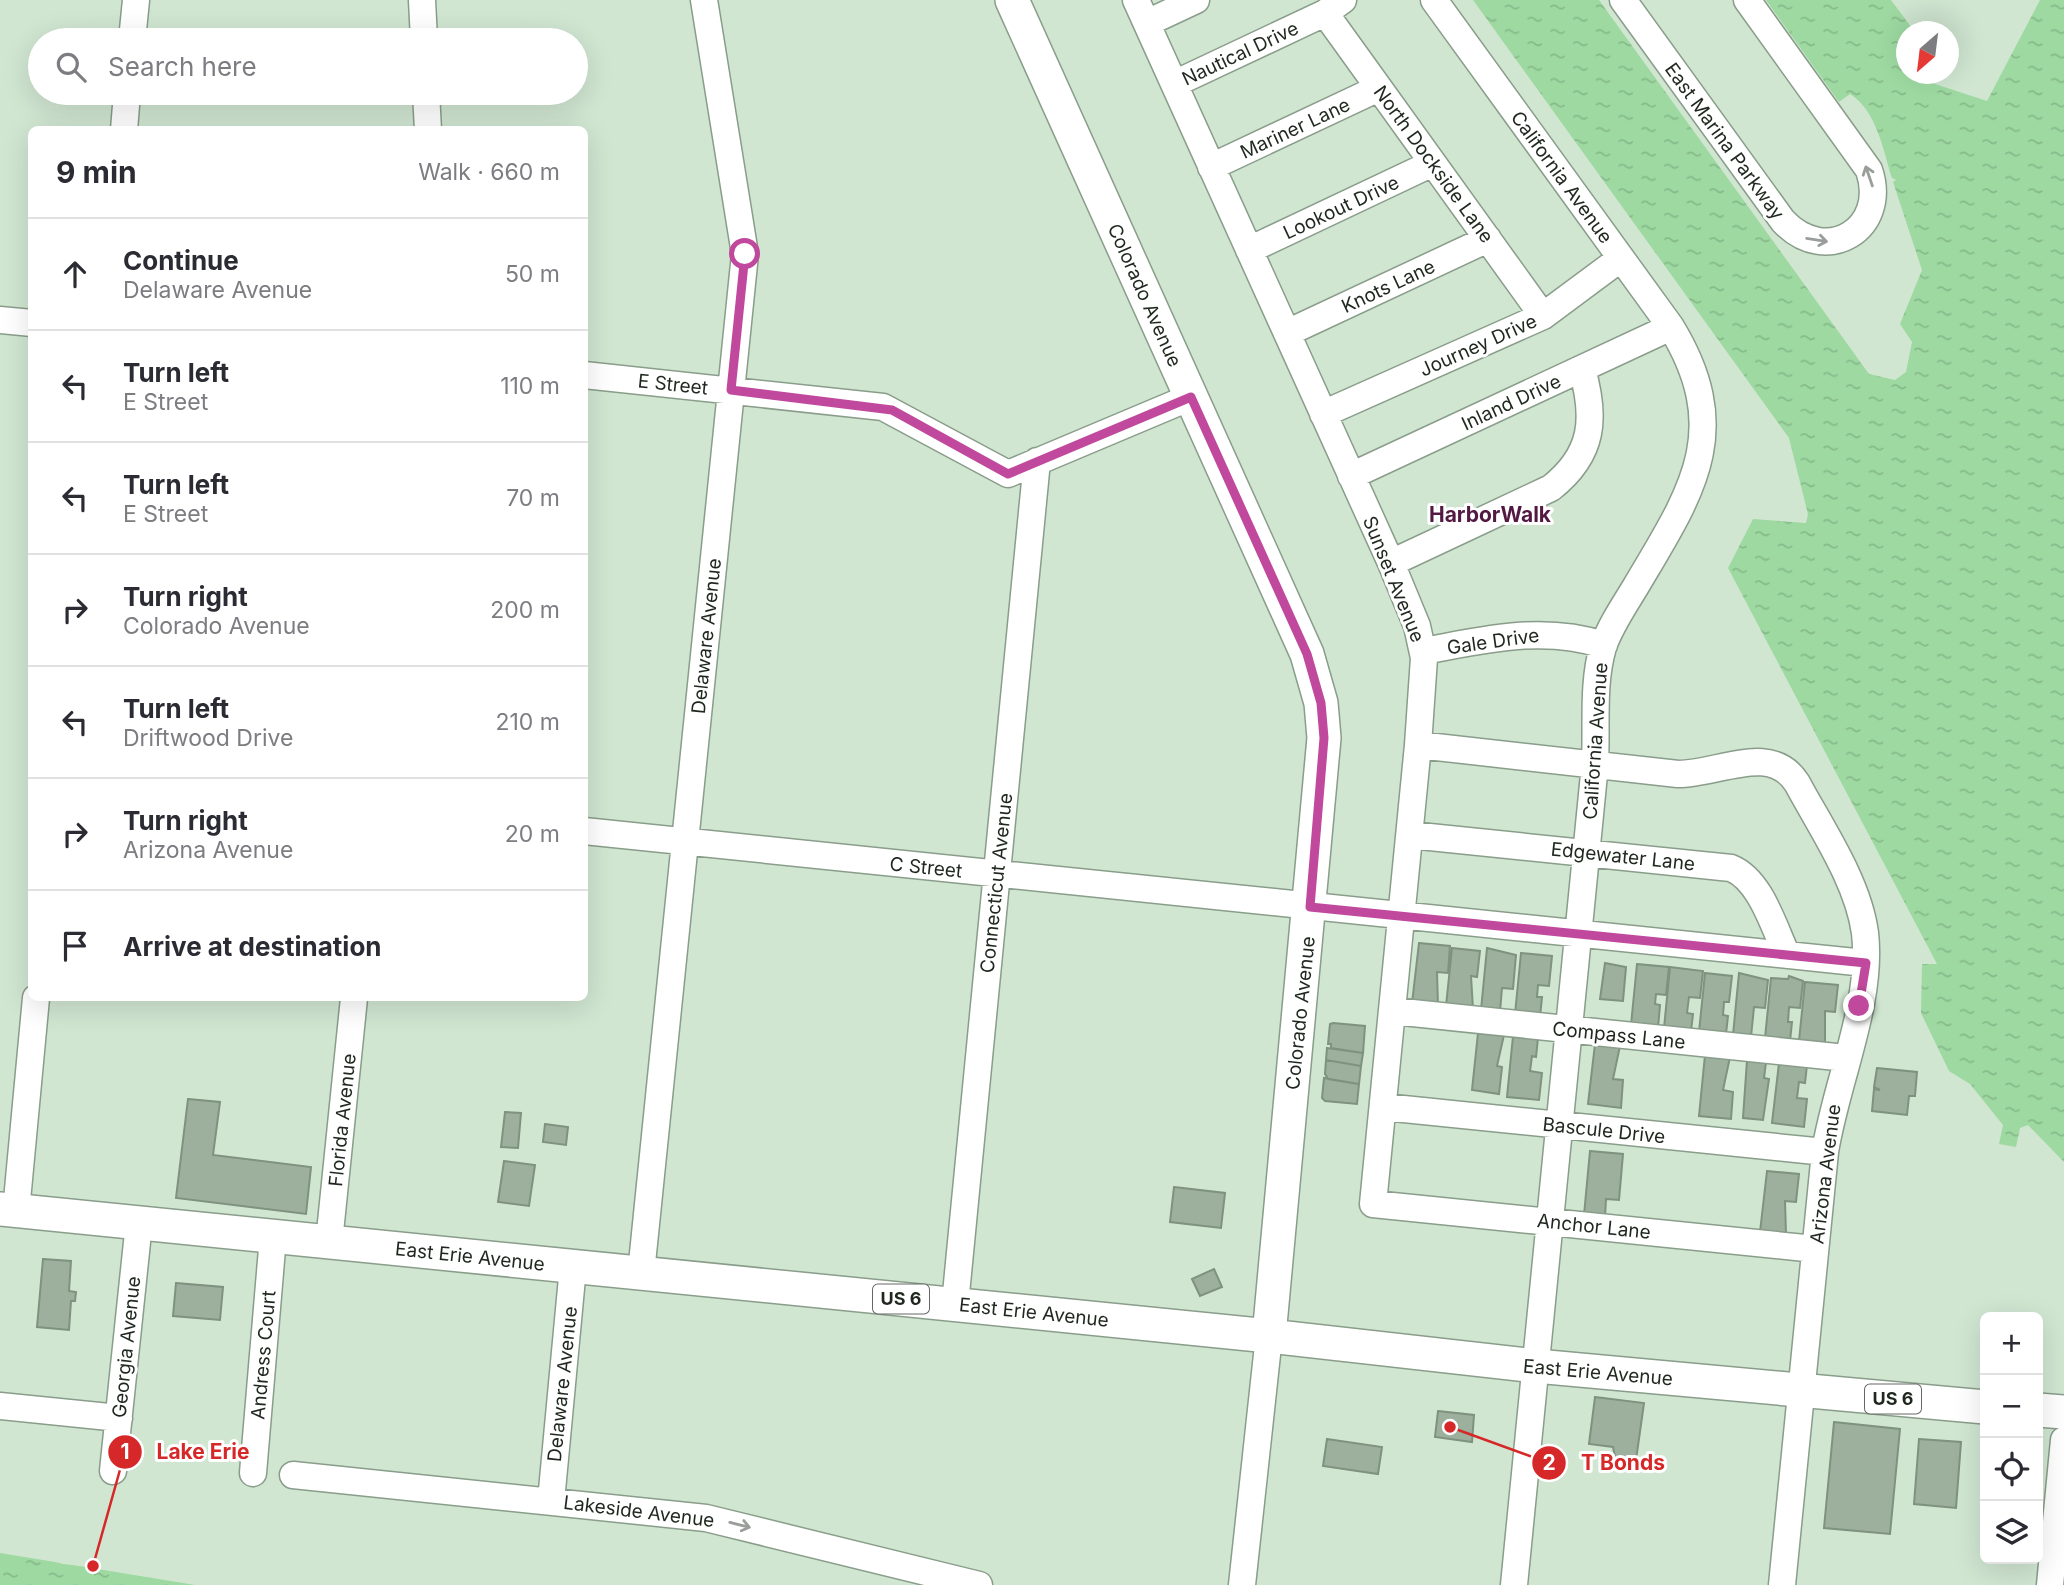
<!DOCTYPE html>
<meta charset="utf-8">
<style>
:root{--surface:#fff;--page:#f2f2f3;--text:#2b2b33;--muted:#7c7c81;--line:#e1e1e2}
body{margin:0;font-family:Inter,sans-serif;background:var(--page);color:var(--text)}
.controls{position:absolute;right:21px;bottom:21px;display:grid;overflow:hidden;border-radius:10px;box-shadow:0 7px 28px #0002}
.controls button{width:63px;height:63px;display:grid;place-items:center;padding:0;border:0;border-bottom:2px solid var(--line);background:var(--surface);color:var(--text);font:35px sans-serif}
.compass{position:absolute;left:1896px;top:21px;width:63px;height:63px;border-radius:50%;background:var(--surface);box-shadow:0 7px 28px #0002;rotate:208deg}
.stop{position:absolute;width:21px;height:21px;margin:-16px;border:5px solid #c1499d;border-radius:50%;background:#fff}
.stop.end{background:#c1499d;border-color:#fff;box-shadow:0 2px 7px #0008}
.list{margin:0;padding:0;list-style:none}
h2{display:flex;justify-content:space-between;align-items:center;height:91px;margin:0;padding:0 28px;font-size:30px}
h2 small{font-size:23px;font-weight:400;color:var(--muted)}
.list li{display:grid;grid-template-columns:46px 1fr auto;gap:21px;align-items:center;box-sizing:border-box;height:112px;padding:0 28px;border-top:2px solid var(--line)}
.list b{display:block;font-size:26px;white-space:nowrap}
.list p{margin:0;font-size:23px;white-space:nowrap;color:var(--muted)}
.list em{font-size:23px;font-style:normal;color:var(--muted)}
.icon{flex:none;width:38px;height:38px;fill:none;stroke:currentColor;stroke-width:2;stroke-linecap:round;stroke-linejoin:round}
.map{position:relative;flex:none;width:2064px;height:1585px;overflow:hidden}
.search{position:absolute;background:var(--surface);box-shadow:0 7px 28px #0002;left:28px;top:28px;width:560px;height:77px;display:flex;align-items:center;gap:18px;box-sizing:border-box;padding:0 24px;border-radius:38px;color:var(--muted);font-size:26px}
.panel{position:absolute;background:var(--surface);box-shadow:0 7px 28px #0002;left:28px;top:126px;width:560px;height:875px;border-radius:10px}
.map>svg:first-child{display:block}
.water{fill:url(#water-ripples)}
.pier{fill:#d0e6d1}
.building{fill:#9cb09d;stroke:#7e927f;stroke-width:2}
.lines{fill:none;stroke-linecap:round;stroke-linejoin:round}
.minor-casing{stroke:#899d8a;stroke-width:29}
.major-casing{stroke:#899d8a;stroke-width:36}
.minor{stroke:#fff;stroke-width:26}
.major{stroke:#fff;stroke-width:33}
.oneway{stroke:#9a9e9a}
.route{stroke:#c1499d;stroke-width:9}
.labels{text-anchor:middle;stroke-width:6;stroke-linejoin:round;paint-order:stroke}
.shield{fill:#fff;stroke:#626862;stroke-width:2}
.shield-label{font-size:18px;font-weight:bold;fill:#1f271f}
.street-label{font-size:19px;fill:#1f271f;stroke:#fff}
.neighbourhood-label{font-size:21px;font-weight:bold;fill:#531942;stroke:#fff}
.leader{fill:none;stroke:#d62828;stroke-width:2.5}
.callout-dot{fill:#d62828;stroke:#fff;stroke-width:2.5}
.mark-label{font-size:21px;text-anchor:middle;font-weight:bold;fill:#fff}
.callout-label{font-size:21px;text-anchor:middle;font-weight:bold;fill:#d62828;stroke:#fff;stroke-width:6;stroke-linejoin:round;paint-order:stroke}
</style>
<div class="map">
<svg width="2064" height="1585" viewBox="0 0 2064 1585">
<defs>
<pattern id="water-ripples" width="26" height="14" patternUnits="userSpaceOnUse" patternTransform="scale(1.75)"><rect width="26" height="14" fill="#9dd9a1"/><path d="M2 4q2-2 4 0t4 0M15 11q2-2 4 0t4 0" fill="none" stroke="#87ba8a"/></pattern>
</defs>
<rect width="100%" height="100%" fill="#d0e6d1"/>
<path class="water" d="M1473,0H1599L1869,374L1895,380L1906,372L1912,342L1900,324L1922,270L1893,182L1896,180L1892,178C1883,150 1877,111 1850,94L1839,102L1766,0H1891L1914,31L1906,32V74H1923L1932,83L1987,101L2040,0H2064V1162L2028,1125L2020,1128L2016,1147L1999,1144L2003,1125L1970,1084L1949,1071L1921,1013L1922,964H1937L1728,568L1753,519L1806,523L1808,514L1789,438Z
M0,1545L63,1564L275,1585H0Z"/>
<path class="pier" d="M0,1542L58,1551L65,1560L84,1561L88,1556L119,1549L189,1563L198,1558L272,1579L278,1585H195L0,1553Z"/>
<path class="building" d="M1419,943L1450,946L1448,973L1437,972L1438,1006L1412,1003Z
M1452,948L1480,951L1477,977L1471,976L1473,1009L1446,1006Z
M1487,948L1516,955L1513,989L1502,988L1500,1012L1481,1010Z
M1521,953L1552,956L1549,986L1538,985L1537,997H1542L1540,1017L1515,1014Z
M1605,963L1626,967L1623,1001L1600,999Z
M1637,964L1669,967L1666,995L1656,994L1655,1004L1660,1005L1658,1028L1631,1025Z
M1670,967L1703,971L1700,998L1689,997L1687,1013L1693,1014L1691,1031L1664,1028Z
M1705,973L1732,976L1729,1002H1724L1723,1015L1728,1016L1726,1034L1699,1032Z
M1739,973L1768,980L1765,1008L1754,1007L1751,1037L1733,1035Z
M1789,976L1803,981L1800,1008L1789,1007L1788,1022H1792L1790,1041L1765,1038L1771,978L1788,979Z
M1805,982L1838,985L1835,1012L1825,1011V1044L1799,1041Z
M1333,1023L1365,1026L1363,1053L1331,1048V1044H1328L1330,1024Z
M1478,1033L1504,1035L1497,1066L1502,1067L1499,1094L1472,1090Z
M1513,1036L1538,1038L1536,1057L1532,1056L1530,1071L1542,1073L1539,1100L1507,1097Z
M1595,1044L1620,1046L1613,1079L1623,1080L1621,1108L1588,1104Z
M1327,1048L1363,1053L1361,1066L1326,1060Z
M1705,1055L1730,1057L1723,1090L1733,1092L1731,1119L1699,1116Z
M1326,1060L1361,1066L1359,1084L1328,1079L1325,1074Z
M1747,1060L1766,1062L1764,1078L1769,1079L1763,1120L1743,1118Z
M1779,1063L1807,1065L1805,1083L1799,1082L1797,1098L1807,1099L1804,1127L1772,1123Z
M1877,1068L1917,1072L1915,1096H1909L1907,1115L1872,1111L1874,1089L1880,1090L1874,1087Z
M1324,1078L1359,1084L1357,1104L1325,1101L1322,1098Z
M188,1099L220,1102L213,1155L311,1167L306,1214L176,1198Z
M505,1112L521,1113L518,1148L501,1147Z
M545,1124L568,1127L566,1145L543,1142Z
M1590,1151L1623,1154L1619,1200L1606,1199L1605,1217L1584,1215Z
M504,1161L535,1165L529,1206L498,1202Z
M1767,1171L1799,1174L1796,1202L1785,1201L1786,1234L1760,1232Z
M1174,1187L1225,1193L1221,1228L1170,1222Z
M43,1259L71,1261L69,1291L76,1292L75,1301H71L69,1330L37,1327Z
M1214,1269L1222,1287L1200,1296L1192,1279Z
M176,1283L223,1287L220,1320L173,1316Z
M1595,1397L1644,1403L1636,1460L1615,1457L1613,1447L1589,1444Z
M1438,1411L1474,1415L1472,1442L1435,1437Z
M1834,1422L1900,1429L1890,1534L1824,1528Z
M1327,1439L1382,1447L1378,1474L1323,1466Z
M1919,1439L1961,1442L1956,1508L1914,1504Z"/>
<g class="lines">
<defs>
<path id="minor" d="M422,0L424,40
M1136,0L1391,563L1417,626L1424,658L1418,745L1373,1204L1815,1249
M1434,0L1671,327C1735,432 1691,493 1636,586C1624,606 1610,626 1603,647C1592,684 1597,726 1595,764L1514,1585
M1623,0L1783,221C1826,267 1889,229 1869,170L1747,0
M1325,13L1543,316
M1147,23L1196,0
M132,40L136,0
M1174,84L1325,13L1343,0
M426,93L428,130
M124,130L127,93
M1211,167L1379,88
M1249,250L1433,163
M0,320L32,323
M1287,333L1488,239
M584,375L883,407L1008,474L1191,397
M1323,414L1543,316L1621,258
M1351,476L1671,327
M1391,563L1551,488C1594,454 1596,418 1582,369
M1423,651C1485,640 1542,625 1604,645
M1418,745L1678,774C1719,774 1771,742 1797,783C1821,828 1858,881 1865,933C1873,1003 1836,1082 1825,1152L1782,1585
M584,831L1865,963
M1410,835L1731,868C1761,880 1774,928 1787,955
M1393,1011L1846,1058
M1384,1107L1825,1152
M16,1211L36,998
M329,1242L354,998
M641,1273L745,254L704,0
M955,1304L1037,461
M0,1406L119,1418
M113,1471L139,1223
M253,1473L273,1237
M293,1475L706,1518L979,1585
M551,1501L573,1267
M1242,1585L1269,1336
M2050,1585L2064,1440"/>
<path id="major" d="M1012,0L1307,654L1321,703L1324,738L1269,1336
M0,1209L1269,1336L1536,1366L1985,1407
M2038,1410L2064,1412"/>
</defs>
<use href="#minor" class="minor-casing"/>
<use href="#major" class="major-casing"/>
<use href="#minor" class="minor"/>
<use href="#major" class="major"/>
</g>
<defs><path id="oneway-shaft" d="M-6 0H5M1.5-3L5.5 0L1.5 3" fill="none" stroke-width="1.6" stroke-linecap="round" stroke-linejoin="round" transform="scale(1.75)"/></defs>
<g class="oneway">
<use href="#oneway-shaft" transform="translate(1869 176) rotate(-109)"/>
<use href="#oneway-shaft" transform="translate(1817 240) rotate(9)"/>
<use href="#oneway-shaft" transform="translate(740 1525) rotate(14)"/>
</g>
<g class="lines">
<path class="route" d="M745,254L731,390L892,410L1008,474L1191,397L1307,654L1321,703L1324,738L1310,907L1866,963L1859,1006"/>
</g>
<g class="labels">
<g class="shield">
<rect x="873" y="1284.5" width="56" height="29" rx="5"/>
<rect x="1865" y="1384.5" width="56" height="29" rx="5"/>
</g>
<g class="shield-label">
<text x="901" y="1305">US 6</text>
<text x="1893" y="1405">US 6</text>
</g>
<g class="street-label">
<text transform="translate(1240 53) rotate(-25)" y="7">Nautical Drive</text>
<text transform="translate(1295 128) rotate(-25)" y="7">Mariner Lane</text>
<text transform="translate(1725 141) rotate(54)" y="7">East Marina Parkway</text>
<text transform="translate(1434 164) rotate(54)" y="7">North Dockside Lane</text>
<text transform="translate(1562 177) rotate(54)" y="7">California Avenue</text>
<text transform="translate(1341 207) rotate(-25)" y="7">Lookout Drive</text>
<text transform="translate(1388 286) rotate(-25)" y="7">Knots Lane</text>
<text transform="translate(1145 295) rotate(66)" y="7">Colorado Avenue</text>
<text transform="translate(1478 345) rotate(-24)" y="7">Journey Drive</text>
<text transform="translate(673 384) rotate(6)" y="7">E Street</text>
<text transform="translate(1511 402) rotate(-25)" y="7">Inland Drive</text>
<text transform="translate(1394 579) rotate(68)" y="7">Sunset Avenue</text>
<text transform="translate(706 636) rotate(-84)" y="7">Delaware Avenue</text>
<text transform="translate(1493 641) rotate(-8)" y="7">Gale Drive</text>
<text transform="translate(1595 741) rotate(-86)" y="7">California Avenue</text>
<text transform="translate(1623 856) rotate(6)" y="7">Edgewater Lane</text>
<text transform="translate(926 867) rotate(6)" y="7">C Street</text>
<text transform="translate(996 883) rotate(-84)" y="7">Connecticut Avenue</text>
<text transform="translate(1300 1013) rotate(-84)" y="7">Colorado Avenue</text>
<text transform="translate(1619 1035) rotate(6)" y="7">Compass Lane</text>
<text transform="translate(342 1120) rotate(-84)" y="7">Florida Avenue</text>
<text transform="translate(1604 1130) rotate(6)" y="7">Bascule Drive</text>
<text transform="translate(1825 1174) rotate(-83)" y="7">Arizona Avenue</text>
<text transform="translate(1594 1226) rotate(6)" y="7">Anchor Lane</text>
<text transform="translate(470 1256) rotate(6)" y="7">East Erie Avenue</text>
<text transform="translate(1034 1312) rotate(6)" y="7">East Erie Avenue</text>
<text transform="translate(126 1347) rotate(-84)" y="7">Georgia Avenue</text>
<text transform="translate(263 1355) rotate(-85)" y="7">Andress Court</text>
<text transform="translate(1598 1372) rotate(5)" y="7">East Erie Avenue</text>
<text transform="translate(562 1384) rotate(-84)" y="7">Delaware Avenue</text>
<text transform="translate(639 1511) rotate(7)" y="7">Lakeside Avenue</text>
</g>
<g class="neighbourhood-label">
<text x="1490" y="522">HarborWalk</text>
</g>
</g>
<path class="leader" d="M93 1566L125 1452M1450 1427L1549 1463"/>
<g class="callout-dot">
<circle cx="93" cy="1566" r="7"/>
<circle cx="1450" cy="1427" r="7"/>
<circle cx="125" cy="1452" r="18"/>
<circle cx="1549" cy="1463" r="18"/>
</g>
<g class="mark-label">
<text x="125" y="1459">1</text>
<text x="1549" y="1470">2</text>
</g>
<g class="callout-label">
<text x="203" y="1459">Lake Erie</text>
<text x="1623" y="1470">T Bonds</text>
</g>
</svg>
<div class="controls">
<button>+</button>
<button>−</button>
<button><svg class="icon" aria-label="locate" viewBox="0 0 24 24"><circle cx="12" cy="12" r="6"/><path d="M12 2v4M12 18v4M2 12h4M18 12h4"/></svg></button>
<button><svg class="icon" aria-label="layers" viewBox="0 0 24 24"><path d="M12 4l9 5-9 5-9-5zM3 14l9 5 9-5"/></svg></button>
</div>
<svg class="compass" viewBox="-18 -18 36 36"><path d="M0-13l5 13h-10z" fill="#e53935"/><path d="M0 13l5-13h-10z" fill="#7c7c81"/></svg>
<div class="stop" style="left:745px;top:254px"></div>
<div class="stop end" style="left:1859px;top:1006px"></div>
<div class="search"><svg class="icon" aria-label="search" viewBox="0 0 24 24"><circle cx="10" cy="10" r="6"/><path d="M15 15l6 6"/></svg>Search here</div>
<section class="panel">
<h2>9 min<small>Walk · 660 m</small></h2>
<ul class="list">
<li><svg class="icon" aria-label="ahead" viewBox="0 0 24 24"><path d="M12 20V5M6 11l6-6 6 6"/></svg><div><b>Continue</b><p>Delaware Avenue</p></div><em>50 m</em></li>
<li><svg class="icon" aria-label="left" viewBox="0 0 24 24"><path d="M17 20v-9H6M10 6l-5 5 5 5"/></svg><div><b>Turn left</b><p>E Street</p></div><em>110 m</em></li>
<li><svg class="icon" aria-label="left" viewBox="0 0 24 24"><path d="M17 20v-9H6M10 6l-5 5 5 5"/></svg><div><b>Turn left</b><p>E Street</p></div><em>70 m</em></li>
<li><svg class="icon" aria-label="right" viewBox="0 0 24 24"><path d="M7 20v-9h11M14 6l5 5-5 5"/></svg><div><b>Turn right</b><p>Colorado Avenue</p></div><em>200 m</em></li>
<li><svg class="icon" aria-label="left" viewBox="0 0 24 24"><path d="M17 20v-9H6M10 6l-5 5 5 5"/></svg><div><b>Turn left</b><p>Driftwood Drive</p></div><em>210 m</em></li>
<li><svg class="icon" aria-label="right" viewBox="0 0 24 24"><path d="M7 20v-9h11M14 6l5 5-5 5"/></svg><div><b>Turn right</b><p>Arizona Avenue</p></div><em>20 m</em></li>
<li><svg class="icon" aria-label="arrive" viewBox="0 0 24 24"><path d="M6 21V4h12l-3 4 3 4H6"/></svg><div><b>Arrive at destination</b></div></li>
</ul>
</section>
</div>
